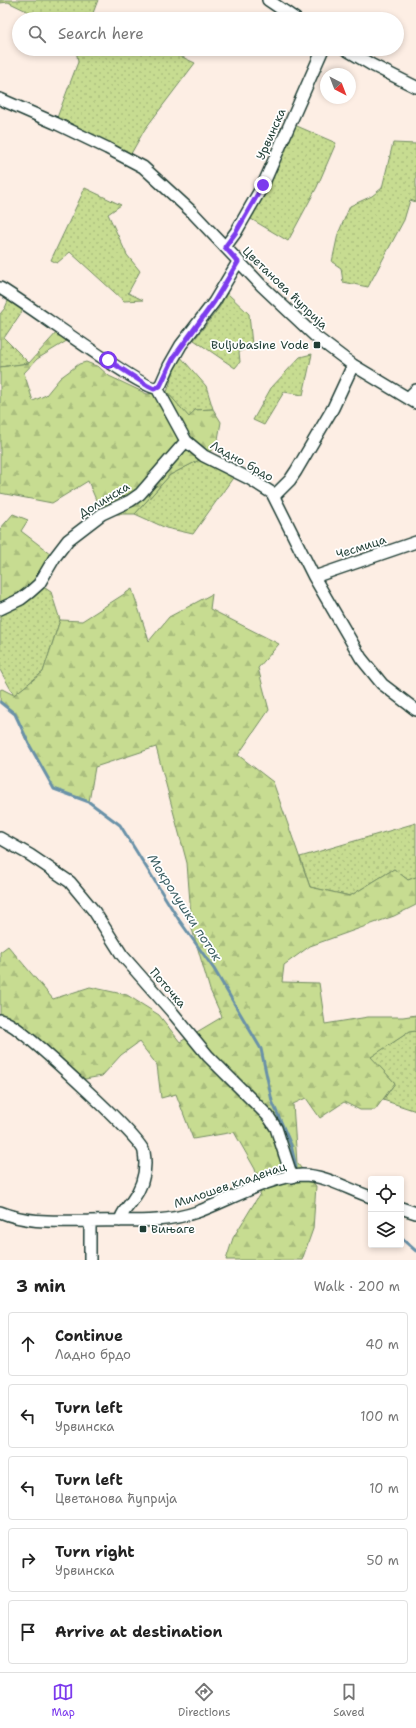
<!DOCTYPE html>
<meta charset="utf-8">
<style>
:root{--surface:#fff;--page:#f6f6f6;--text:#222;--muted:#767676;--line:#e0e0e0;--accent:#7c3aed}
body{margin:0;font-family:"Shantell Sans",sans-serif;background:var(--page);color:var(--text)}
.controls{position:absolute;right:12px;bottom:12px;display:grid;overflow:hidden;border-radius:4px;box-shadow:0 2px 6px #0003}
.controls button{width:36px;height:36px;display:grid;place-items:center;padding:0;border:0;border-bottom:1px solid var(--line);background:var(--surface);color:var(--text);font:20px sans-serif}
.compass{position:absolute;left:320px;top:68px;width:36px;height:36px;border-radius:50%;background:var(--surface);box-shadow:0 2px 6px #0003;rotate:138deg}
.stop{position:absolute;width:12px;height:12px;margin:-9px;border:3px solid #7c3aed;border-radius:50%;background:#fff}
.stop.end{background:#7c3aed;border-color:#fff;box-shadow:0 1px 4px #0008}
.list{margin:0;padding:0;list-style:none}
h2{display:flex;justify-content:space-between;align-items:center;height:52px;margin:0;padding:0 16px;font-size:17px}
h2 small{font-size:13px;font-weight:400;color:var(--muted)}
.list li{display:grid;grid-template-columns:26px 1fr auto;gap:12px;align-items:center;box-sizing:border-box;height:64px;margin:0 8px 8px;padding:0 8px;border:1px solid var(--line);border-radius:4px}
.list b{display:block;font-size:15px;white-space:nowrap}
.list p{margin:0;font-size:13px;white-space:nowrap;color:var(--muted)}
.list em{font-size:13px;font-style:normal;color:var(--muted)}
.icon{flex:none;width:22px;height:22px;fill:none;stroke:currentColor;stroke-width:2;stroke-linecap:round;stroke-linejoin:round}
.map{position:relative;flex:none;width:416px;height:1260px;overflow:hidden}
.search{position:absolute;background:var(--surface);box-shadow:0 2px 6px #0003;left:12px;right:12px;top:12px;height:44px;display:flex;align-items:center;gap:10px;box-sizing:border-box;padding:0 14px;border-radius:22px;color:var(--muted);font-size:15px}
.sheet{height:412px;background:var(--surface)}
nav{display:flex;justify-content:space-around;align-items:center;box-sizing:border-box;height:56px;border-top:1px solid var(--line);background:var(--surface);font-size:11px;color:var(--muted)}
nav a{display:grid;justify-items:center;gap:2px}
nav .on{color:var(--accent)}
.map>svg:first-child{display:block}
.grass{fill:url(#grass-dots);stroke:#738c62}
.forest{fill:url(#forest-firs);stroke:#738c62}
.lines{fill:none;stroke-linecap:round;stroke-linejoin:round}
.stream{stroke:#6991a8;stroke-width:3}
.minor-casing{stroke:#1f3d34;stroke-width:14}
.minor{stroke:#fff;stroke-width:11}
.route{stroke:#7c3aed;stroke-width:5}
.poi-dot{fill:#1f3d34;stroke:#fff;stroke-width:1.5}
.labels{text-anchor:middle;stroke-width:3.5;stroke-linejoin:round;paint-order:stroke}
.street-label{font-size:12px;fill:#1f3d34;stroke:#fff}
.poi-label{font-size:12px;fill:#1f3d34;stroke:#fff;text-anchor:end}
.water-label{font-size:13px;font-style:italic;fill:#3e6064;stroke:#fff}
</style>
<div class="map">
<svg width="416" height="1260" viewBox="0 0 416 1260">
<defs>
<pattern id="grass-dots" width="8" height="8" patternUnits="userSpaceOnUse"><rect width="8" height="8" fill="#c7dc91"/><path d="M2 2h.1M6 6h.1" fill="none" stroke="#aabe7e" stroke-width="1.8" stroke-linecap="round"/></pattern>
<pattern id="forest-firs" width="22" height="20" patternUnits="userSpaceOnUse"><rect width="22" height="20" fill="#c7dc91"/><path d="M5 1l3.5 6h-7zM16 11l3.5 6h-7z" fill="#aabe7e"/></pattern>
</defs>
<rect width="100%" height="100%" fill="#fdeee4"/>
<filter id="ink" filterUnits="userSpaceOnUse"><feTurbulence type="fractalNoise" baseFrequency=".025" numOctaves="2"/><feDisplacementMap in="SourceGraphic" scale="8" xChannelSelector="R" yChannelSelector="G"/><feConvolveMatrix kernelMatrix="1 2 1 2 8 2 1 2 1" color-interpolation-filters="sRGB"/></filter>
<g filter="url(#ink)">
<path class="grass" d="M0,0H98L93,13L105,19H34L35,15L8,2L0,3Z
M76,49H165L195,63L145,129L128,159L55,123L78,62Z
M290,123L336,143L317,187L288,241L246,216Z
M393,143L416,144V202L410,200L404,220L368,287L343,282L341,268L332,262L338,234L350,206L372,196L382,188Z
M85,188L121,205L108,214L127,255L140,271L128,293L143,300L124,301L70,252L57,263L51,260Z
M227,293L249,314L252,345L239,352L240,362L235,368L194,340L219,308Z
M11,294L27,304L4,338L29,363L0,367V314L5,308Z
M312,354L303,395L284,392L264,425L253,420L271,388L300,357Z
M179,355L206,386L213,409L195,410L189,418L167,392Z
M203,458L235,475L193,534L166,528L135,514L170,475Z
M39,584L51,592L60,620L43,672L14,695L0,670V609Z
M416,823V877L408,880L394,869L350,896L310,887L300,857Z
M416,1031V1111L383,1100L395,1083L370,1057L409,1032Z"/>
<path class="forest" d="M58,331L70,339L37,359L24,373L33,401L46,395L60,378L79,364L86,362L99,367L109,376L147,394L167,392L189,417L195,410L213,409L221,422L217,445L203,458L170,475L135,514H102L88,481L52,503L0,493V367L29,363Z
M13,514L28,520L21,531L55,557L39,584L0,610V529Z
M132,589L149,641L169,617L212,594L210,609L279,644L258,668L269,710L238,755L273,782L310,887L350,896L394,869L408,880L416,877V905L394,916L310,946L284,965L282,982L319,983L325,1024L368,1017H403L416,1015V1031L409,1032L371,1057L395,1083L375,1110H360L344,1102L320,1118L306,1098L293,1104L297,1163L316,1186L313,1229L302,1260H226L233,1238L261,1192L255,1169L234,1132L193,1139L176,1094L161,1098L157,1065L139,1042L121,1055L102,1076L85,1079L0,1014V952L8,946L53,999L90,987L127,995L159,1015L180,1042L222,1017L210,990L192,929L187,863L156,747L95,767L89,802L54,789L25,738L15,714L0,702V690L2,689L14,695L43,672L60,620L82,621Z"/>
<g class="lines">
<path class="stream" d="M0,702L15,714L30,746L54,789L89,802L120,825L179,920L214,969L261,1049L272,1101L291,1145L296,1167
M401,1238L416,1251"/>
<defs>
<path id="minor" d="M268,0L296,19
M345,49L372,65L416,87
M0,99L55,123L107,148L143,167L191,211L262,286L316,337L353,365L416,403
M225,247L236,232L263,185L323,49
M0,288C24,301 142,390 157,388L186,441L204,456L250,479L272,493L314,577L361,658L382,684L416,710
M157,388L161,384L169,366L181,345L214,302L238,262
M408,398L416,390
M275,495L290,480L296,471L333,408L353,365
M314,577L416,542
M0,609L21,599L30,592L39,584L55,557L68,540L102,514L130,501L140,494L186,441
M0,838L30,855L70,882L94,911L122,955L172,1012L208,1056L268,1116L276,1128L292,1177
M0,1020C8,1022 15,1027 21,1032C39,1046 142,1138 144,1152C147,1169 143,1186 132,1201C128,1207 121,1213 120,1221
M401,1208L416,1213
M0,1212C30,1224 57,1221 89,1221C126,1220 162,1224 197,1212C228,1201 270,1176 302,1175C326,1175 349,1190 371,1197
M90,1260V1221"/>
</defs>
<use href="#minor" class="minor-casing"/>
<use href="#minor" class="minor"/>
</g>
</g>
<g class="lines" filter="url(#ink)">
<path class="route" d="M108,360L148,386L154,389L160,386L174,357L214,302L238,262L225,247L236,232L263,185"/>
</g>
<g class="poi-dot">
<rect x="313" y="341" width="8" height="8" rx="2"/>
<rect x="139" y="1225" width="8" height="8" rx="2"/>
</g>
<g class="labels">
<g class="street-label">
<text transform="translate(271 134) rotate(-66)" y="4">Урвинска</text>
<text transform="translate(285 288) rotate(44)" y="4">Цветанова ћуприја</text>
<text transform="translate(242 461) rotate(29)" y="4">Ладно брдо</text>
<text transform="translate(104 500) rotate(-31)" y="4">Долинска</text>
<text transform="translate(361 547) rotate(-18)" y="4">Чесмица</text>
<text transform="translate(168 988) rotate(49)" y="4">Поточка</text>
<text transform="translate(230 1185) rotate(-19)" y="4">Милошев кладенац</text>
</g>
<g class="poi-label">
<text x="309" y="349">Buljubasine Vode</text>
<text x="151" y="1233" text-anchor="start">Вињаге</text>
</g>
<g class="water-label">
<text transform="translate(185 907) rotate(57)" y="5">Мокролушки поток</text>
</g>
</g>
</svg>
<div class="controls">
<button><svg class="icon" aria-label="locate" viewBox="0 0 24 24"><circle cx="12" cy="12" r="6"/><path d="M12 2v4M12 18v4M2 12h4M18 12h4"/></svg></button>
<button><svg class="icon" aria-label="layers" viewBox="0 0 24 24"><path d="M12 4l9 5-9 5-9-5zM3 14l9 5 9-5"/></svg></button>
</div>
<svg class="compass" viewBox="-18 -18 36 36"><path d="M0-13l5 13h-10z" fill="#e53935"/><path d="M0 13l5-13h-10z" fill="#767676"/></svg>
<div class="stop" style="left:108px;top:360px"></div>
<div class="stop end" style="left:263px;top:185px"></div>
<div class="search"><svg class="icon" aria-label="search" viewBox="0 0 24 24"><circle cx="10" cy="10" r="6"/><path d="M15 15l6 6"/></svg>Search here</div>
</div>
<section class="sheet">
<h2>3 min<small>Walk · 200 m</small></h2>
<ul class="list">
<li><svg class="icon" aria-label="ahead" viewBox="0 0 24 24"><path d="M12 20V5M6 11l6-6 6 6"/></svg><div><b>Continue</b><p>Ладно брдо</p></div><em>40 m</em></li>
<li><svg class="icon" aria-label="left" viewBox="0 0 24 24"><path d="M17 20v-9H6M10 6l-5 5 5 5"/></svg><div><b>Turn left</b><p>Урвинска</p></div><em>100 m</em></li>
<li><svg class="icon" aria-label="left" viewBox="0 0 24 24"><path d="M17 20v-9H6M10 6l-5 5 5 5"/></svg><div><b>Turn left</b><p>Цветанова ћуприја</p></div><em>10 m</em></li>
<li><svg class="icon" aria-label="right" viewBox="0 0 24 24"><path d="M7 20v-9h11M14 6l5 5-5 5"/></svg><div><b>Turn right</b><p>Урвинска</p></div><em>50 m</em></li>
<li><svg class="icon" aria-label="arrive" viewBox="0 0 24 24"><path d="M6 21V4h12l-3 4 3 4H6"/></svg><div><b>Arrive at destination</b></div></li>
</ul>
</section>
<nav>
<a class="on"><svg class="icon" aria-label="map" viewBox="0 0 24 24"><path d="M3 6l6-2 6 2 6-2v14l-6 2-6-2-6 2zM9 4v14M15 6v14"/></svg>Map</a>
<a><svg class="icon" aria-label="directions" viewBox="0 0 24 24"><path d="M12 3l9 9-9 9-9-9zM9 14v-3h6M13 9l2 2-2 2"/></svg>Directions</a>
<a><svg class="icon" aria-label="saved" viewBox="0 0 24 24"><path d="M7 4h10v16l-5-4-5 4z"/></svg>Saved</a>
</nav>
